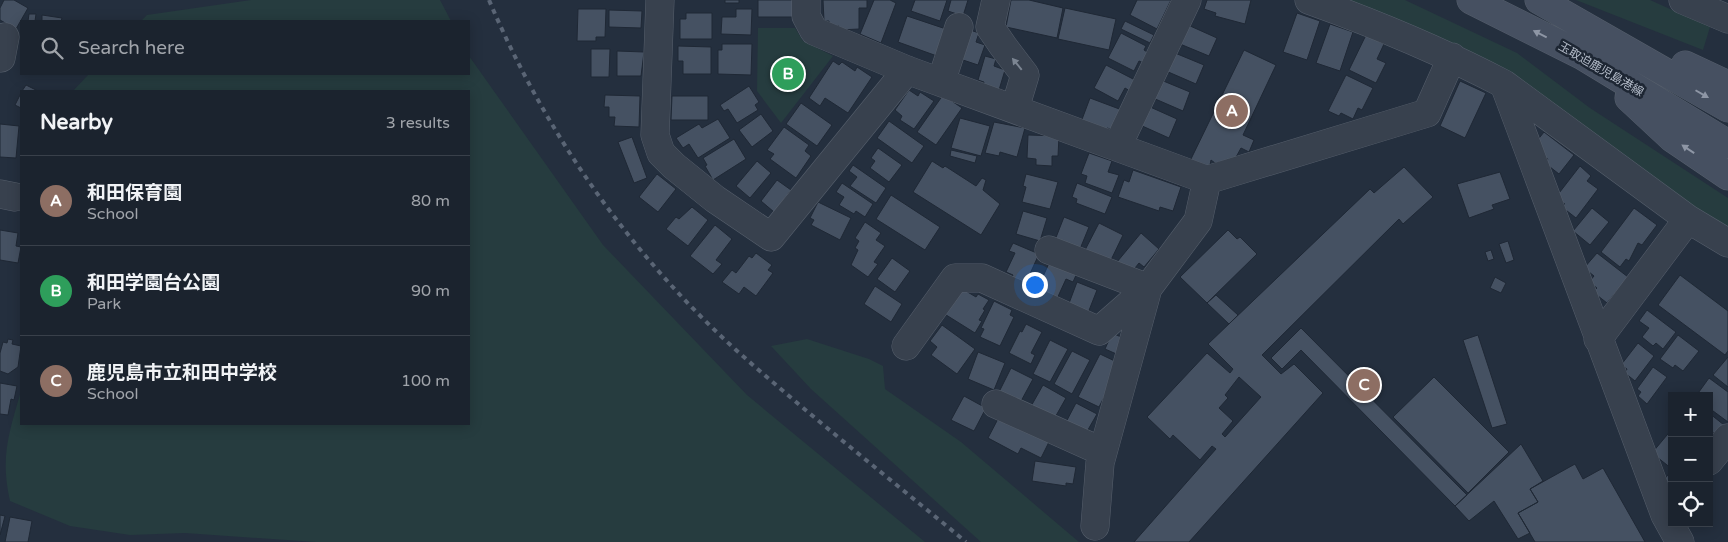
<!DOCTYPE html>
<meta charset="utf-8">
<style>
:root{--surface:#1b232e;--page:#242b36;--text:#f1f3f6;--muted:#a0a4aa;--line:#39404a;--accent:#b45309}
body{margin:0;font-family:"Varela Round","Noto Sans JP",sans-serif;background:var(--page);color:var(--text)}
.controls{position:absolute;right:15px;bottom:15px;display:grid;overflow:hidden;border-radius:0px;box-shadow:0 2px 12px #0003}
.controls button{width:45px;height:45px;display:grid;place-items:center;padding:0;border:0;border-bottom:1px solid var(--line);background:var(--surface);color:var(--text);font:25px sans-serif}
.you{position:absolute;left:1034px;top:284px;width:18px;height:18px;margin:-12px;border:4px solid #fff;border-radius:50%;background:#1a73e8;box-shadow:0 0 0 8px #1a73e833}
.badge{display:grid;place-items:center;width:32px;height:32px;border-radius:50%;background:var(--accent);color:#fff;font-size:16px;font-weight:700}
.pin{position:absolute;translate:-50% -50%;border:2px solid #fff;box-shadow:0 1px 5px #0006}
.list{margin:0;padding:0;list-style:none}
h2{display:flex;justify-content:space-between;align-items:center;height:65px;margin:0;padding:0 20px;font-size:21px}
h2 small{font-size:16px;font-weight:400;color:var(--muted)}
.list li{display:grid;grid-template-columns:32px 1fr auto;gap:15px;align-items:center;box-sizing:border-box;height:90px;padding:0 20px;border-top:1px solid var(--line)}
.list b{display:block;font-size:19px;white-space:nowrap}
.list p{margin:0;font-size:16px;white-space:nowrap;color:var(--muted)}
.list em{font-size:16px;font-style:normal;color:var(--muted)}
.icon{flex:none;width:28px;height:28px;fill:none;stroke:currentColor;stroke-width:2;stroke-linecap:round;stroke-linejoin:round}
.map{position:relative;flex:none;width:1728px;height:542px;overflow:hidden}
.search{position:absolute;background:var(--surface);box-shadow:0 2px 12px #0003;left:20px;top:20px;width:450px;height:55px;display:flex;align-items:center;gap:12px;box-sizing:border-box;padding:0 18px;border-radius:0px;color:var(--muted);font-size:19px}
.panel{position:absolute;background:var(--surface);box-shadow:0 2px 12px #0003;left:20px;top:90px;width:450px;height:335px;border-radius:0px}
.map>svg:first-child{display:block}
.green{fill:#263c3f}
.building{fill:#455162;stroke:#1f2835;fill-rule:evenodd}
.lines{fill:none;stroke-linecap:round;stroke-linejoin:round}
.minor-casing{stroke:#565f6c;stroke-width:29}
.secondary-casing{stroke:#565f6c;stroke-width:29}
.minor{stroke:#38414e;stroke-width:28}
.secondary{stroke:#465061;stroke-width:28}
.rail{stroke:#5a6575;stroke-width:4;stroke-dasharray:5 5;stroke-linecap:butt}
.oneway{fill:#8e96a5}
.oneway2{fill:#7c8592}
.labels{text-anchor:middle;stroke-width:5;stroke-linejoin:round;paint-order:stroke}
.street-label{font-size:12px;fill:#b4bcc9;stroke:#1d2633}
</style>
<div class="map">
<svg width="1728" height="542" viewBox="0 0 1728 542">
<rect width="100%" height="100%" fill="#242f3e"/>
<path class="green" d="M251,0H440L451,21H141L147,15Z
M1342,0H1405L1517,53L1590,108L1728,198V230Z
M1576,0H1650L1710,27L1703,50Z
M758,28H795L803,41L833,56L781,123L757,91Z
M469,56L603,245L747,395L925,542H316L185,533L130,535L70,526L10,501C0,457 9,433 21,391V424H469V91H73L89,74H469Z
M807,339L869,359L883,366L885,389L961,442L1079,542H981L811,389L771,346Z"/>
<path class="building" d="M4,0H14L28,8L16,29L0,20V8Z
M725,0H739V3H725Z
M758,0H793V17H758Z
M823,0H867V8H859V29L839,30V26H829V21H824Z
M874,0H890L896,3L881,43L860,34Z
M915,0H947L940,21L911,11Z
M951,0H968L963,16L948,11Z
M1011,0H1029L1063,8L1057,38L1006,27Z
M1137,0H1171L1157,29L1130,15Z
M1207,0H1251L1245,24L1215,16L1216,13L1204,9Z
M1065,8L1116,19L1109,50L1058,39Z
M578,9H606L605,37H596V41H577Z
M736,9H752L751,35L721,34L722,17H736Z
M609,10L642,11L641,28L609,27Z
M686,13H712V39H680V19H686Z
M1297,13L1320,21L1307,60L1283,52Z
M29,14H36L35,21H28Z
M42,15L62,18L61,21H42Z
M907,16L946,29L937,56L898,42Z
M1125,21L1154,35L1150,43L1121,29Z
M1330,24L1353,32L1340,71L1316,63Z
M1188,25L1217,38L1209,56L1180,44Z
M967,29L979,33L976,42L985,45L978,65L957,58Z
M1121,33L1146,46L1144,50L1149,53L1144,63L1139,61L1134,71L1108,58Z
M1366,35L1384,44L1377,59L1386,63L1376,83L1349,70Z
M722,44H752L751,75L718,74V50H722Z
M678,46L711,47V74H683V61H678Z
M591,49H610L609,77H591Z
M1244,50L1276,65L1243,135L1254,140L1249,152L1241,148L1235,159L1215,163L1211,160L1210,165L1203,167L1190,161Z
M617,51L644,52L641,76H617Z
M1175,53L1204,65L1196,84L1166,71Z
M985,56L996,59L994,66L1005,70L999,90L983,85L984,82L978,80Z
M833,61L839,65L842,62L855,71L857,67L872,77L848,113L825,98L820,106L809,98Z
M1106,65L1135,80L1130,91L1125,88L1118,101L1094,88Z
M1346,75L1373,88L1362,110L1358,108L1353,119L1341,113L1339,116L1328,111Z
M1161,80L1190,92L1183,111L1153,98Z
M1460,81L1486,93L1465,138L1440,126Z
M26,85L38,91H22Z
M749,86L759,102L755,105L758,110L737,123L728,109L724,111L720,105Z
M909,90L918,96L920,92L934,101L914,129L900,120L902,116L895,110Z
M21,93V108L15,105Z
M605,95L640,96L639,127L614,126L615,117H609V107H604Z
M943,95L962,108L936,145L917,132Z
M672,96H708V120H671Z
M1090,98L1122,110L1114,130L1107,128L1106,131L1081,122Z
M801,103L832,125L817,146L786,124Z
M1148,106L1177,119L1169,138L1140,125Z
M761,114L773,131L752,147L739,130Z
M960,118L990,126L981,156L951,148Z
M718,119L730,138L698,158L689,144L683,148L676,138L699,124L702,128Z
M889,121L924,146L912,163L877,138Z
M994,122L1025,128L1017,157L1000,152L999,156L985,153Z
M0,124L19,126L16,158L0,157Z
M784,127L809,145L805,151L811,156L796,178L770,159L774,154L767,150Z
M1544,132L1574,155L1559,174L1545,163L1548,159L1541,154L1536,142Z
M1028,135L1059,136L1058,156H1052V166L1036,165V159L1027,158Z
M632,137L647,178L634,183L618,142Z
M734,139L746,159L713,180L705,166L707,165L703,158Z
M878,148L902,165L889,182L870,168L875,161L871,158Z
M951,150L977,156L975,163L950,156Z
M1089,153L1112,161L1108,172L1119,175L1112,193L1085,183L1087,176L1081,174Z
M757,161L771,173L750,198L736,186Z
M932,161L943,168L945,166L976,186L982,178L986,180L983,190L1000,204L981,235L913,192Z
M853,165L886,188L876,203L850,186L857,177L849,171Z
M1580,166L1591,176L1587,181L1598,189L1576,218L1562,207L1565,204L1556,197Z
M1404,167L1433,197L1403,224L1399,219L1262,355L1281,374L1294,364L1323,393L1189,542H1134L1216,449L1212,446L1200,460L1173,435L1170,439L1147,417L1207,353L1230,373L1233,369L1208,344L1370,189L1374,193ZM1239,377L1261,397L1225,437L1222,434L1233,421L1219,408L1228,398L1225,395Z
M1133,170L1181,187L1173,211L1160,207L1159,211L1118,197L1124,180L1129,182Z
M1500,172L1510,199L1492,205L1494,209L1469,218L1457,184Z
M657,174L676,189L658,212L639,197Z
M1026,174L1058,182L1050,209L1022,202L1026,187L1023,186Z
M777,180L791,190L774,212L761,201Z
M842,183L873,204L865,217L856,211L854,214L839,205L844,197L836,192Z
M1077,183L1112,197L1105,214L1076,203L1077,199L1072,197Z
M891,195L940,227L925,250L876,219Z
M818,202L851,218L840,240L811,225L814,220L810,218Z
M692,207L708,220L688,246L666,229L676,217L679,219Z
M1592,208L1609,222L1590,245L1573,231Z
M1634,208L1657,225L1642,245L1638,243L1629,261L1626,259L1620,267L1601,252Z
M1023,211L1047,218L1040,241L1016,234Z
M1064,217L1089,227L1080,249L1055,240Z
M865,222L881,233L876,240L885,246L874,262L878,264L868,277L851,265L858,250L855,248L859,241L855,238Z
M1099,223L1123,235L1111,260L1084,252Z
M715,225L732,239L716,260L722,264L713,274L690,256Z
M0,230L18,233L16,246L21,247L18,263L0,260Z
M1228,230L1237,239L1240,237L1257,254L1207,303L1180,277Z
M1141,233L1159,249L1144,267L1139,263L1131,273L1117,262Z
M1508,241L1514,260L1506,263L1499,244Z
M1013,243L1039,254L1024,287L1010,281L1013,275L1006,272L1015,253L1009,251Z
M1491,250L1494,259L1488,261L1485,252Z
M756,253L772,265L768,270L773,273L756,296L744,287L739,294L722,282L732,270L736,273L749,256L752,258Z
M1597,253L1628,277L1607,303L1593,292L1597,288L1589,282L1594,276L1584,268Z
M892,258L910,271L895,292L877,279Z
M1050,261L1077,273L1073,282L1066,279L1056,301L1036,292Z
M1680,275L1728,311V351L1725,355L1658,305Z
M1495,277L1506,283L1501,293L1490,288Z
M1077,282L1097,290L1088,313L1068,306Z
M875,286L902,304L891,322L864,304Z
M959,287L976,297L978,294L989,300L983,309L985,310L979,320L982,321L975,333L943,313Z
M1216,295L1238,315L1229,324L1207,303Z
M994,301L1012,310L1010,315L1014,317L1000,346L980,337L984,329L981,328Z
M1647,310L1676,332L1663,349L1656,343L1653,346L1642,337L1649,328L1639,321Z
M1026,324L1042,332L1031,353L1035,355L1031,364L1009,353L1020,331L1022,332Z
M942,325L975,349L957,374L931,355L937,347L930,341Z
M1301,328L1467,495L1455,506L1301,350L1282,369L1271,358Z
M1112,333L1128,340L1121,356L1105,349Z
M1478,335L1507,424L1492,428L1463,340Z
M1678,335L1699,351L1683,371L1675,365L1673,368L1660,359Z
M8,339L13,340L12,344L21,346L18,367L8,374L0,371V353L3,342L7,343Z
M1050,340L1068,349L1050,382L1033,374Z
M1638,343L1654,356L1635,381L1625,373L1627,369L1621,365Z
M1072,351L1090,360L1072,394L1054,384Z
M978,352L1005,363L994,390L968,379Z
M1100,354L1121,364L1099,407L1078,397Z
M1728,357V387L1713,375Z
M1653,367L1667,377L1647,404L1638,396L1641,392L1637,389Z
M1011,368L1033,379L1020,403L999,392Z
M1434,377L1509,452L1468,493L1393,417Z
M1709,378L1728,392V422L1709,408V396H1696Z
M0,383L17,386L14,400L11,399L8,415L0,414Z
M1043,385L1066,398L1053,421L1030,408Z
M964,396L986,408L974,431L951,420Z
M1076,403L1097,414L1085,435L1065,424Z
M1709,413L1724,425L1716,435L1709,429Z
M1000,415L1050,440L1041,458L1021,448L1018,454L988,438Z
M1672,429V469L1652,453Z
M1521,444L1543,481L1530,489L1538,502L1518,513L1530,533L1518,539L1494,501L1469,521L1455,506Z
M1035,461L1076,467L1073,484L1066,483V486L1032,481Z
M1575,464L1583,479L1603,468L1645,542H1535L1518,513L1538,502L1530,489Z
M1670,472L1672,481L1669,484L1664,480Z
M0,515L5,516L0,535Z
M10,517L32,521L28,542H5Z"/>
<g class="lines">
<defs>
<path id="minor" d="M660,0L655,135L661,153L674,166L715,199L771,237L907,70
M806,0V16L814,31L907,70L1207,180L1427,113L1452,57
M996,0L990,27L1003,46L1025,75L1015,108
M1309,0C1376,24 1441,51 1504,84L1665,515L1680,542
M1683,0L1728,19
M1,58L5,37
M941,82L959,27
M1504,84L1688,219L1728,243
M1117,147L1187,0
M0,194L15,197
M1598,339L1688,219
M906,346L955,278H982L1099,331L1148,288L1049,250
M996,404L1103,452
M1709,461L1728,438
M1095,526L1100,463L1148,288L1198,221L1207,180"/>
<path id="secondary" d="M1471,0L1583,56L1728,144
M1539,0L1728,108
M1685,65L1728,85
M1629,98L1672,138L1728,176"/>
</defs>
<use href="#minor" class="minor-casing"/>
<use href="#secondary" class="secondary-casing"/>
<use href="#minor" class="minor"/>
<use href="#secondary" class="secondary"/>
<path class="rail" d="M489,0C545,132 629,253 736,350C810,416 889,478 966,542"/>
</g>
<defs><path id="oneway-solid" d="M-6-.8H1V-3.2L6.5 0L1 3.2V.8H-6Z" transform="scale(1.25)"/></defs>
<g class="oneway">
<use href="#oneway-solid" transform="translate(1540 34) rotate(-153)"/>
<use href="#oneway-solid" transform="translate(1702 94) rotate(30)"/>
<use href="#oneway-solid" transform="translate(1688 149) rotate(-146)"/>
</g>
<use class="oneway2" href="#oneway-solid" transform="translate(1017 64) rotate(-129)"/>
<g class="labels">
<g class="street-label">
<text transform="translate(1601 69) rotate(30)" y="4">玉取迫鹿児島港線</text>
</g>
</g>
</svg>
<div class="controls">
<button>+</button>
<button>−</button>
<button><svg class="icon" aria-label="locate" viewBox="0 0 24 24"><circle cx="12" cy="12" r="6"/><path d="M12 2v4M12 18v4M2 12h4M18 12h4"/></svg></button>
</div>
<div class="you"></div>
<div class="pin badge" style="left:1232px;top:111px;background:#8d6e63">A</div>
<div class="pin badge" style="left:788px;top:74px;background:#2e9e5b">B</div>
<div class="pin badge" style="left:1364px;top:385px;background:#8d6e63">C</div>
<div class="search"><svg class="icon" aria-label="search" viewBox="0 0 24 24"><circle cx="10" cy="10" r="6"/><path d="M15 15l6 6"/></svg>Search here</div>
<section class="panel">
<h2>Nearby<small>3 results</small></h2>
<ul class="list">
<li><span class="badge" style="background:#8d6e63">A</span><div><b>和田保育園</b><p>School</p></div><em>80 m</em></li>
<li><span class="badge" style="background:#2e9e5b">B</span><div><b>和田学園台公園</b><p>Park</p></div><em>90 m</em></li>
<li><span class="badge" style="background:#8d6e63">C</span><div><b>鹿児島市立和田中学校</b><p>School</p></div><em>100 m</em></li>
</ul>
</section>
</div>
